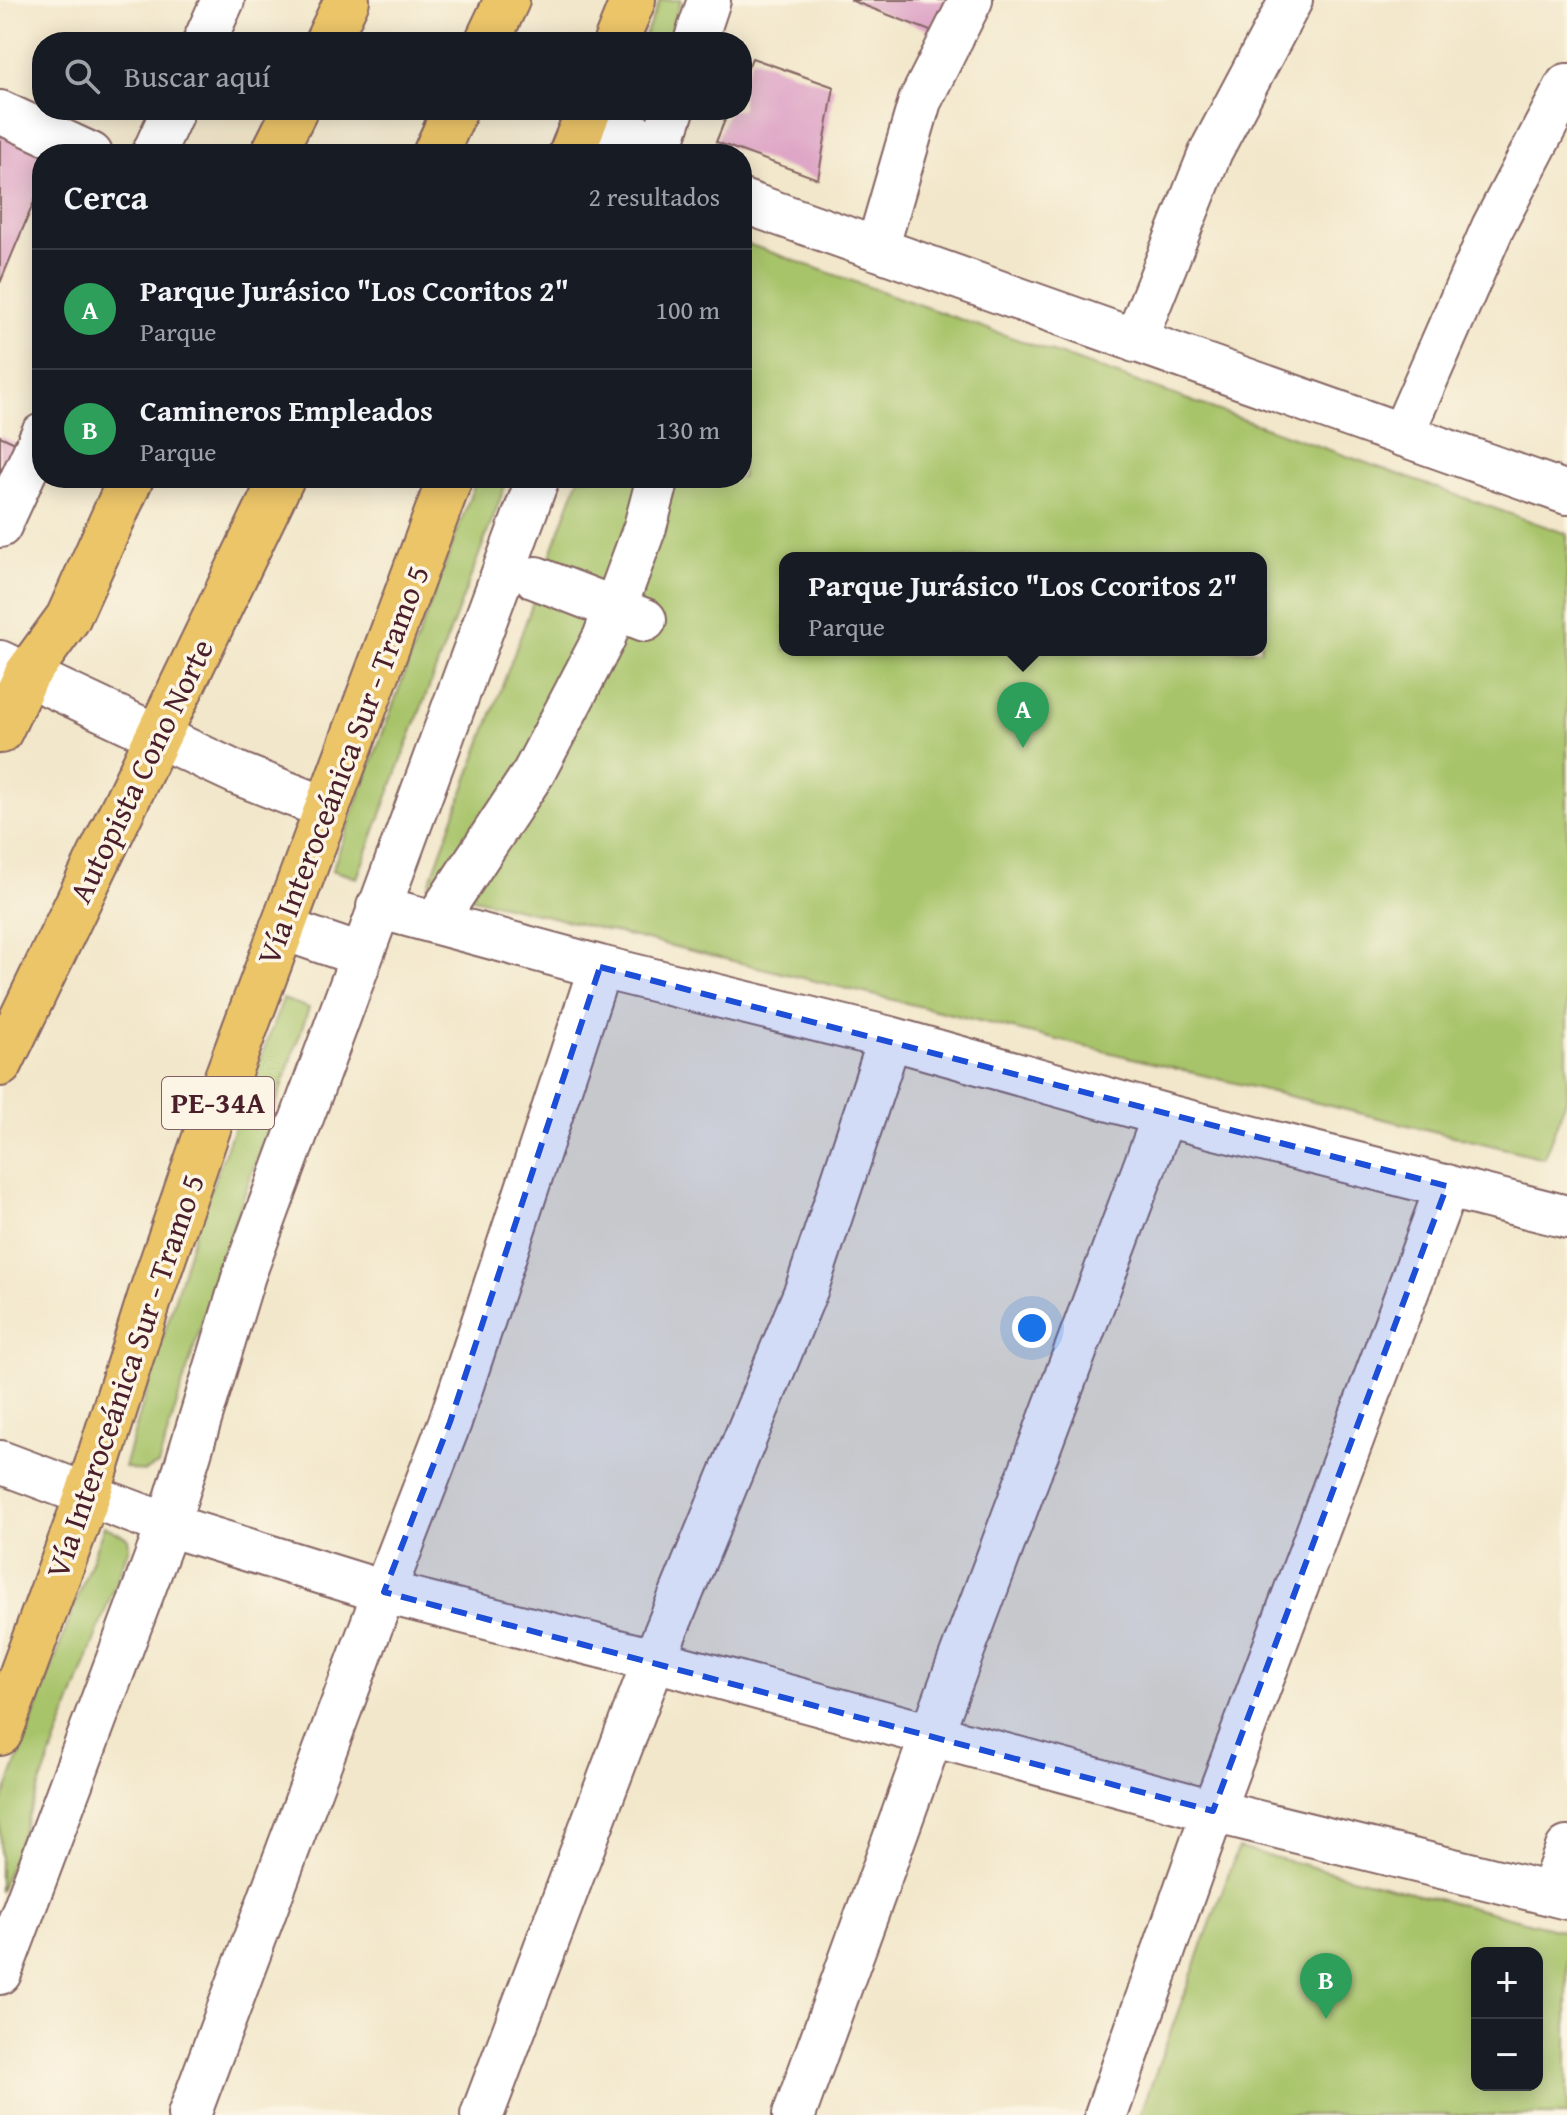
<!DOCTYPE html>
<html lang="es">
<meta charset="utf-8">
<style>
:root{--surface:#171b24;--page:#20242c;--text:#f1f3f6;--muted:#9ea1a6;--line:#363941;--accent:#1f6fb2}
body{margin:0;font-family:"Gentium Book Plus",serif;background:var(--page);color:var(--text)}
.controls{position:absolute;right:24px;bottom:24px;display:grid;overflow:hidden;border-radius:16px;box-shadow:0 4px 20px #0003}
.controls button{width:72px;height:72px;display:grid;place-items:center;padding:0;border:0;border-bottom:2px solid var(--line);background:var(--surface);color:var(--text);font:40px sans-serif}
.you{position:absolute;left:1032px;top:1328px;width:28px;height:28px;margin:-20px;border:6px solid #fff;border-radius:50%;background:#1a73e8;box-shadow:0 0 0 12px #1a73e833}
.badge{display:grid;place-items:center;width:52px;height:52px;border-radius:50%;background:var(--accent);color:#fff;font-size:26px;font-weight:700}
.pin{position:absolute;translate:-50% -66px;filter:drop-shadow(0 2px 4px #0008)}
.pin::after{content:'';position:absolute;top:42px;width:28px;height:24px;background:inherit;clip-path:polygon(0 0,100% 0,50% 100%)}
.popup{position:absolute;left:779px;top:552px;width:488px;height:104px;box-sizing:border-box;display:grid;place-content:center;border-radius:16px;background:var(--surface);filter:drop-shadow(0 2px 6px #0005);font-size:26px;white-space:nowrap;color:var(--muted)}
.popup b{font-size:30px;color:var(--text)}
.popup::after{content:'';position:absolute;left:50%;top:100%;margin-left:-16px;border:16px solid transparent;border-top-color:var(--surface)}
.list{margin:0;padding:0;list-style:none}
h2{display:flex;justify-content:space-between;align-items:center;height:104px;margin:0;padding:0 32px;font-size:34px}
h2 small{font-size:26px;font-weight:400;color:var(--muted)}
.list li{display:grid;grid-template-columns:52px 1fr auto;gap:24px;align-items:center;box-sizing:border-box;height:120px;padding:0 32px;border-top:2px solid var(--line)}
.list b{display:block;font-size:30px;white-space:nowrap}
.list p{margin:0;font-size:26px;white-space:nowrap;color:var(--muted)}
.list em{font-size:26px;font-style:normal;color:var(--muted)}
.icon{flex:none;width:44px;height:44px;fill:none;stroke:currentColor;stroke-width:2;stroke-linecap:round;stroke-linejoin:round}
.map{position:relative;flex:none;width:1567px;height:2115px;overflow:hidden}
.search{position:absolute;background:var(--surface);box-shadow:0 4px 20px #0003;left:32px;top:32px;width:720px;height:88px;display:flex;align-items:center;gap:20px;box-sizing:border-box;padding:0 28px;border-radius:32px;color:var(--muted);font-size:30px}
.panel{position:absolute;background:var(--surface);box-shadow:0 4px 20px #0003;left:32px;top:144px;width:720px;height:344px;border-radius:32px}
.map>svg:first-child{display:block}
.green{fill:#a8c46b;stroke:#79724b;stroke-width:2;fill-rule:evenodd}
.building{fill:#dea5c6}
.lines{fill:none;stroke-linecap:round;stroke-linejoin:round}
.minor-casing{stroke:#856563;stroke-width:46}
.major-casing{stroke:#856563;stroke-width:48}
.highway-casing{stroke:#856563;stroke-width:48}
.minor{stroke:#fff;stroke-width:42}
.major{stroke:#ecc569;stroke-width:44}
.highway{stroke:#ecc569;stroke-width:44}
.marked{fill:#1d4ed8;fill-opacity:0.2;stroke:#1d4ed8;stroke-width:6;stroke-dasharray:16 10;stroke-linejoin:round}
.labels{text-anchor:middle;stroke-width:7;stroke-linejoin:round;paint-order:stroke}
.shield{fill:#fcf5e5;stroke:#7f5f63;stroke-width:2}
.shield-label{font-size:30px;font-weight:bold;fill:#4a1f2b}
.street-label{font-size:32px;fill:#4a1f2b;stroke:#fcf5e5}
</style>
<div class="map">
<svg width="1567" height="2115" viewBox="0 0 1567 2115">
<rect width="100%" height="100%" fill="#fcf5e5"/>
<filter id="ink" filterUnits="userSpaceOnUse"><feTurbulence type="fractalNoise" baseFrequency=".0125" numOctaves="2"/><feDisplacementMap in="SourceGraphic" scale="16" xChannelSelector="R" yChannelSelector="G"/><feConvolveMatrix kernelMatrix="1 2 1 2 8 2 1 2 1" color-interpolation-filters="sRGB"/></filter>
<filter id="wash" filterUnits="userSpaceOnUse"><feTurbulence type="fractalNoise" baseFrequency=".006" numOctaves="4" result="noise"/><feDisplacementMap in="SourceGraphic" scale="32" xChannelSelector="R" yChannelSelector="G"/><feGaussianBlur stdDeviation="1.8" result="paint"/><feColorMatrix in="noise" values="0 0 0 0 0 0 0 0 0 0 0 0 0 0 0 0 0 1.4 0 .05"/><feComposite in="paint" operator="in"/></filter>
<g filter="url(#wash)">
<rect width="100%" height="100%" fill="#f2e7ca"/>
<path class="green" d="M660,0H681L667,42H642Z
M742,242L1567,534V1097L1544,1158L428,887L579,478H742ZM785,558H1261V650H785Z
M477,478H508L357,878L332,870Z
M283,999L309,1008L216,1276L158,1465L143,1472L124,1467L196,1228Z
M104,1526L128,1538L129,1547L0,1892V1808Z
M1238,1848L1567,1932V2115H1140ZM1537,1953V2085H1477V1953Z"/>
<g id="blocks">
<path class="building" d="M850,0H953L938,34Z
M752,58L834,87L818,179L716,142L729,110H742V82Z
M0,129L42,154V183L0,283Z
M0,436L30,450L0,502Z"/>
</g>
</g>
<g filter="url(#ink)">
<use href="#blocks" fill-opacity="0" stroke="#856563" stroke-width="2"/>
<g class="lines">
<defs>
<path id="minor" d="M204,42L223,0
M695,42L709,0
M0,112L91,154
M586,119L639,137L648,154
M153,154L173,110
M658,154L673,110
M742,201L1567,493
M877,249L920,101L971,0
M1135,341L1211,151L1291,0
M1402,435L1493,227L1567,85
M0,526L42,435
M536,578L645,620
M0,662L239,774L326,808
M378,907L600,967L890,1038L1164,1115L1567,1217
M435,922L534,772L604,638L645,527L658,478
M281,928L360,955
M0,1462L168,1525L384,1592L654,1660L1213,1811L1567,1898
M1550,1894L1567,1848
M0,1973L168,1525L244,1275L538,478
M189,2115L384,1592L450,1422L600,967
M482,2115L654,1660L807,1288L890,1038
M794,2115L946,1696L1164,1115
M1106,2115L1213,1811L1447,1186"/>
<path id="major" d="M327,42L347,0
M487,42L507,0
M273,154L295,110
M435,154L455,110
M0,731L27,674L68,618L131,478
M0,1064L282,478"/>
<path id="highway" d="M616,42L633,0
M571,154L589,110
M0,1733L88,1494L151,1294L211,1120L450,478"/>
</defs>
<use href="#minor" class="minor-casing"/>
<use href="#major" class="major-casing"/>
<use href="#highway" class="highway-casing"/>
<use href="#minor" class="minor"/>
<use href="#major" class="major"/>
<use href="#highway" class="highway"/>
</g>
</g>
<path class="marked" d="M600,967L1447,1186L1213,1811L384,1592L450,1422Z"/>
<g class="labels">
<rect class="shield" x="162" y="1077" width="112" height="52" rx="6"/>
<g class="shield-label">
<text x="218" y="1113">PE-34A</text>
</g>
<g class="street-label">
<text transform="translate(343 765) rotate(-69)" y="11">Vía Interoceánica Sur - Tramo 5</text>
<text transform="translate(141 771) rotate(-64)" y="11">Autopista Cono Norte</text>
<text transform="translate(125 1376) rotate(-71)" y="11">Vía Interoceánica Sur - Tramo 5</text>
</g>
</g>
</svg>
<div class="controls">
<button>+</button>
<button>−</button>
</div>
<div class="you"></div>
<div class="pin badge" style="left:1023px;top:748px;background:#2e9e5b">A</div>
<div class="popup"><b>Parque Jurásico &quot;Los Ccoritos 2&quot;</b>Parque</div>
<div class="pin badge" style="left:1326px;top:2019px;background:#2e9e5b">B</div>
<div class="search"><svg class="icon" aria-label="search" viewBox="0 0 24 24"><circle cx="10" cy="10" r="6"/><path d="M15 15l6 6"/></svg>Buscar aquí</div>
<section class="panel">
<h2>Cerca<small>2 resultados</small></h2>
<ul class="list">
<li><span class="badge" style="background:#2e9e5b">A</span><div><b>Parque Jurásico &quot;Los Ccoritos 2&quot;</b><p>Parque</p></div><em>100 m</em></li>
<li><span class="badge" style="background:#2e9e5b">B</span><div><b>Camineros Empleados</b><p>Parque</p></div><em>130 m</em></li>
</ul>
</section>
</div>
